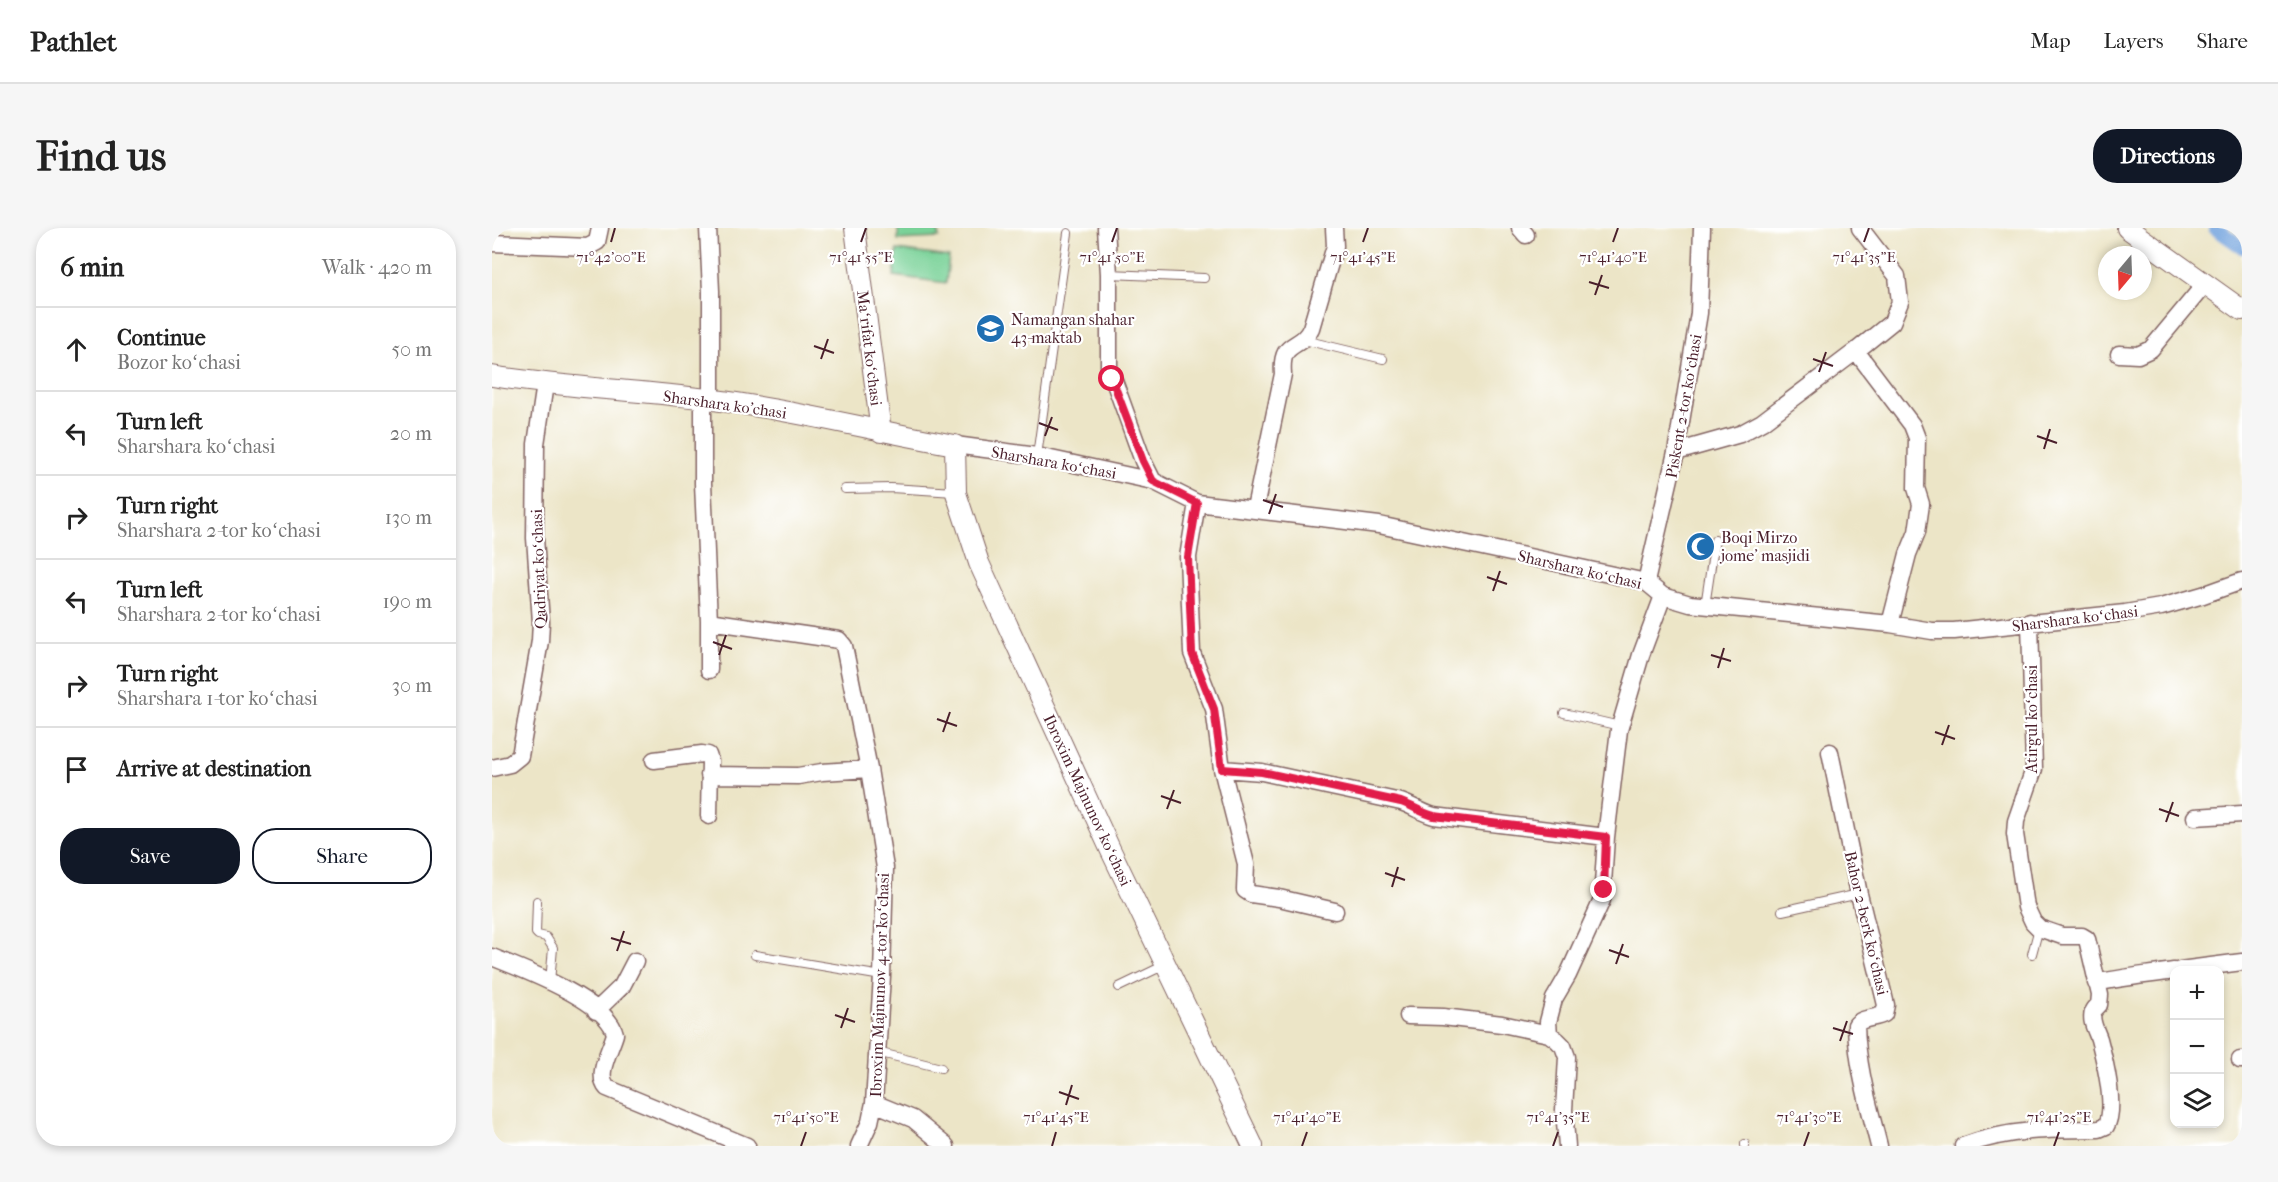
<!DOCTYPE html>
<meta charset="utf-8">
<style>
:root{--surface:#fff;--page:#f6f6f6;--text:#222;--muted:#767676;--line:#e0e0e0;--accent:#111827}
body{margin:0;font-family:"IM FELL French Canon",serif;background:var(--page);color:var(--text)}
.controls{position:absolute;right:18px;bottom:18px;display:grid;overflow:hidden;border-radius:12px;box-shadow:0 3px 9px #0003}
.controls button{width:54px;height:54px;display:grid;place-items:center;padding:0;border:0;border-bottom:2px solid var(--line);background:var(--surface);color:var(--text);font:30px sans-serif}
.compass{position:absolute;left:1606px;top:18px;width:54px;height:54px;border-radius:50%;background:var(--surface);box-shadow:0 3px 9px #0003;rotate:199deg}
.stop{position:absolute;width:18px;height:18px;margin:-14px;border:4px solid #e11d48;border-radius:50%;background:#fff}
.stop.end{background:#e11d48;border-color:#fff;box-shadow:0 2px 6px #0008}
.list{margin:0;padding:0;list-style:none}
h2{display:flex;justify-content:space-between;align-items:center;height:78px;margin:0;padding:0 24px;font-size:26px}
h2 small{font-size:20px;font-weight:400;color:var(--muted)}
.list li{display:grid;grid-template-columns:39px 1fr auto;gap:18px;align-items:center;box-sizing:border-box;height:84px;padding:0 24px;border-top:2px solid var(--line)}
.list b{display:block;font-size:22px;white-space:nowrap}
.list p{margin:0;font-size:20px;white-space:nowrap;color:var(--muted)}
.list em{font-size:20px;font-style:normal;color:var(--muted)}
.actions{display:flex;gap:12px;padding:18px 24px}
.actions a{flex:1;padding:14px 0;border:2px solid var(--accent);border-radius:24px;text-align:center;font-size:21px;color:var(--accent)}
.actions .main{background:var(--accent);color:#fff}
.icon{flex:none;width:33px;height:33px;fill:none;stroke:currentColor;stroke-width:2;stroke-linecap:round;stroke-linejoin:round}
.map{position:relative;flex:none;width:1750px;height:918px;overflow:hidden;border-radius:24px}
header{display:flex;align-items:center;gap:36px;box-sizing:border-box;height:84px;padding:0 30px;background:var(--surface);border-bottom:2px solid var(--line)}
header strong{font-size:28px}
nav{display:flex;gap:33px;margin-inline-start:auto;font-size:21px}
.intro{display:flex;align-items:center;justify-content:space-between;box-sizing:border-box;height:144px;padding:0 36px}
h1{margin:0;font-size:42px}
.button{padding:15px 27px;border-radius:24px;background:var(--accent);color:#fff;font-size:21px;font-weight:700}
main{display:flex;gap:36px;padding:0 36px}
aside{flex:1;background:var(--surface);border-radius:24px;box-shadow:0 3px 9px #0003}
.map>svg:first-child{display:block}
.green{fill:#79d298;stroke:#627862;stroke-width:1.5}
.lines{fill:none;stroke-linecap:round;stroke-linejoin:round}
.canal{stroke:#74a4de;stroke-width:14}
.service-casing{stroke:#836462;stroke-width:10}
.minor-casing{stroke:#836462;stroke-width:19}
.tertiary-casing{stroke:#836462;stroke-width:22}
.service{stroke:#fff;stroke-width:8}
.minor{stroke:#fff;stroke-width:16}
.tertiary{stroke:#fff;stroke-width:20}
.route{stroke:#e11d48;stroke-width:8}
.ticks{fill:none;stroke:#4a1f2b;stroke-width:2}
.labels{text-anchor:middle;stroke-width:4.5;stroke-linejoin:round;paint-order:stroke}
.poi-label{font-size:16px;fill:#4a1f2b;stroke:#fff;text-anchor:start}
.street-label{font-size:16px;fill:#4a1f2b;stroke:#fff}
.ticks-label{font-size:15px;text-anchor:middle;fill:#4a1f2b;stroke:#fff;stroke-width:4.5;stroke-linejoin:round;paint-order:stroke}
</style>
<header>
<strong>Pathlet</strong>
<nav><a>Map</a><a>Layers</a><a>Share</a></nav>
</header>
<div class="intro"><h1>Find us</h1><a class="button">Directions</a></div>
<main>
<aside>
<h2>6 min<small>Walk · 420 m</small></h2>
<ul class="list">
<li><svg class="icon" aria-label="ahead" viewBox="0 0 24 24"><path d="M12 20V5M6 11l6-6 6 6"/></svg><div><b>Continue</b><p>Bozor koʻchasi</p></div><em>50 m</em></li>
<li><svg class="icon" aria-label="left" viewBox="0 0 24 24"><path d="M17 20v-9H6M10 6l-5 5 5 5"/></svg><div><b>Turn left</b><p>Sharshara koʻchasi</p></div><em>20 m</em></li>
<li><svg class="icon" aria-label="right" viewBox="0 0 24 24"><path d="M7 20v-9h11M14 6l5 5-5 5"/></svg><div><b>Turn right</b><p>Sharshara 2-tor koʻchasi</p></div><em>130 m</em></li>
<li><svg class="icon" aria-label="left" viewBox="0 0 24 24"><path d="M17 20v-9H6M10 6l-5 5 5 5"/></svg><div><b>Turn left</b><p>Sharshara 2-tor koʻchasi</p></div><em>190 m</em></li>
<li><svg class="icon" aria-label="right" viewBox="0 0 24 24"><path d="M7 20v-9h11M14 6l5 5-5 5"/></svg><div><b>Turn right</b><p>Sharshara 1-tor koʻchasi</p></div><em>30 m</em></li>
<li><svg class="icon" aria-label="arrive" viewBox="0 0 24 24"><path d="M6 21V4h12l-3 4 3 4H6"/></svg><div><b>Arrive at destination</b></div></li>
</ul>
<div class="actions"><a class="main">Save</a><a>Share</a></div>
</aside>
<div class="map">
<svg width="1750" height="918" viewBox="0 0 1750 918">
<rect width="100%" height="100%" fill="#fff"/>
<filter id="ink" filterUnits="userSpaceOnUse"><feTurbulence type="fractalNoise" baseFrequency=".0167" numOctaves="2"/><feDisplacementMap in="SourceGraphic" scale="12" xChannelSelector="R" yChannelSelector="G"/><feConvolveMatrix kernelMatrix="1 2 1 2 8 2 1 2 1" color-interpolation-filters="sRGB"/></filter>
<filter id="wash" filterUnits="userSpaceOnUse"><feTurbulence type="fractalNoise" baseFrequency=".008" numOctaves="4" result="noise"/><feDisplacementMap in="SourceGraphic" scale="24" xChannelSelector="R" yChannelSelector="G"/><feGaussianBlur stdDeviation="1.35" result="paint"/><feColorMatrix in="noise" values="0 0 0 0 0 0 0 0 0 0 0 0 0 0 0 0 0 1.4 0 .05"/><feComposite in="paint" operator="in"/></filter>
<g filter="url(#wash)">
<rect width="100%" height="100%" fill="#ece5c7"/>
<path class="green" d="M406,0H446L447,10L406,12Z
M405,22L457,29L454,55L402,48Z"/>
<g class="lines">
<path class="canal" d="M1723,0L1750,19"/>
</g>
</g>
<g filter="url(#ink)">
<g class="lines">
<defs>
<path id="service" d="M617,46L712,50
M812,112L891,131
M545,228L576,5
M353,261L399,260L463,264
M1213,378L1223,312
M1072,485L1128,498
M45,673L44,705L46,707L54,709L61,720L58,754
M1290,683L1367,666
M1540,726L1547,700
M263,727L390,748
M627,759L675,736
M385,824L449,840
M1253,916V918"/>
<path id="minor" d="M216,0L219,63V171
M614,0L617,46V139L651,233L661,253
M1028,0L1034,7
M1368,0L1405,48L1408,74L1400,94L1364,123L1420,197L1425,210L1424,260L1429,276L1425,304L1416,326L1398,396
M0,15L96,19L105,14L108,0
M1627,126L1646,127L1659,121L1713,56
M211,171V255L217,393L347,412L352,418L377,541L393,640L390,748L382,875L378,894L367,918
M463,217L545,228L661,253L705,275L887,297L1154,354L1171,368L1198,376L1398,396L1440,403H1462L1633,385L1669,379L1711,367L1750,353
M1184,224L1248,206L1270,194L1364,123
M705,275L696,329L700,425L722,481L730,541L770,544L909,574C921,578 930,585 942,588L1114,609
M763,280L791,146C788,110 809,123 819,100L843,18L842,0
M1154,354L1184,224L1207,85L1210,0
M217,442V393
M1338,524L1367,666L1394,777L1392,786C1383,791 1370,789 1364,797C1365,839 1377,878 1387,918
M162,532L210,526L216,527L218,533L217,588
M0,540L18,536L28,528L48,413L49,394L43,310L44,216L53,156
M730,541L754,636L753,662L759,666L787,670L843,683
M217,547L306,548L330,544L377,541
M1703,589L1750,586
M0,729C30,741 116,773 123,806C119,821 103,847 115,860L255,918
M1688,742L1750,734
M1604,755C1631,749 1656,747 1682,743
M104,783L130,758L143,733
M916,788L951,789L1010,796L1057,806L1065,812L1071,818L1075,829L1072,882L1075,918
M1057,806L1056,794L1062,771L1076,747L1110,672L1114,609L1127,502L1149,427L1171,368
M1748,832H1750
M382,875L421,891L454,918
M1471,918C1515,901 1560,901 1607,901L1614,898C1625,880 1612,830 1607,811C1604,802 1598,793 1601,784C1603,780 1604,779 1607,777L1608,767L1595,711L1590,708H1570L1547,700L1541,694L1534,679L1523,606L1524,593L1542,541L1538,394"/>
<path id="tertiary" d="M363,0L389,204
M1635,0L1750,82
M0,148C74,160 148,162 222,172C303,182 382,203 463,217L464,265L487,335L619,623L761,918"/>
</defs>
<use href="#service" class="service-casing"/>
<use href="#minor" class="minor-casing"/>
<use href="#tertiary" class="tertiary-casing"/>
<use href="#service" class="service"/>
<use href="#minor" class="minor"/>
<use href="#tertiary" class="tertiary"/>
</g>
</g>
<g class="lines" filter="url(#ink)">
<path class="route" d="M620,151L651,233L661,253L705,275L696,329L700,425L722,481L730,541L770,544L909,574C921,578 930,585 942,588L1114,609L1112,662"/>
</g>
<path class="ticks" d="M119,14L123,0M369,14L374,0M620,14L625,0M871,14L876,0M1121,14L1126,0M1372,14L1377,0M1097,54L1117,60M1103,67L1110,47M322,118L342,125M329,131L336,111M1321,131L1341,138M1327,144L1334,124M547,195L566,202M553,208L560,189M1545,208L1565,215M1552,221L1558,201M771,272L791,279M777,286L784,266M995,349L1015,356M1001,363L1008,343M221,414L240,421M227,427L234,407M1219,427L1239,433M1226,440L1232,420M445,491L465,498M451,504L458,484M1443,504L1463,511M1450,517L1457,497M669,568L689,575M675,581L682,562M1667,581L1687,588M1674,594L1681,574M893,645L913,652M900,659L906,639M119,710L139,716M1117,722L1137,729M125,723L132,703M1124,736L1131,716M343,787L363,794M349,800L356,780M1341,800L1361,806M1348,813L1355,793M567,864L587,871M574,877L580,857M309,918L314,904M560,918L564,904M810,918L815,904M1061,918L1066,904M1312,918L1317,904M1562,918L1567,904"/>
<defs>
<symbol id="school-disc" viewBox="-11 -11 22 22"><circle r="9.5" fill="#1f6fb2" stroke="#fff"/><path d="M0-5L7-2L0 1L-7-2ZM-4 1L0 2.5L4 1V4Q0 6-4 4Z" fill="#fff"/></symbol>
<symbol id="mosque-disc" viewBox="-11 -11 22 22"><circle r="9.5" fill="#1f6fb2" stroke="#fff"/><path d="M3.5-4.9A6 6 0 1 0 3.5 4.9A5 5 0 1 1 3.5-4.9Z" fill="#fff"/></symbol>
</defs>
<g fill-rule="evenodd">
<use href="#school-disc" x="482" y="84" width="33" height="33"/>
<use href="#mosque-disc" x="1192" y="302" width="33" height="33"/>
</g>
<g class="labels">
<g class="poi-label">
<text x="519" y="97">Namangan shahar<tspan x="519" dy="18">43-maktab</tspan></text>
<text x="1229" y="315">Boqi Mirzo<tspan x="1229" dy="18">jome’ masjidi</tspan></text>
</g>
<g class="street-label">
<text transform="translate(378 120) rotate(83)" y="6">Maʻrifat koʻchasi</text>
<text transform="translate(233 176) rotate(8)" y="6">Sharshara ko'chasi</text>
<text transform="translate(1191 178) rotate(-80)" y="6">Piskent 2-tor koʻchasi</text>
<text transform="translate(562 234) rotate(10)" y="6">Sharshara koʻchasi</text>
<text transform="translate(46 341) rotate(-92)" y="6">Qadriyat koʻchasi</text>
<text transform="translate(1088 341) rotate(13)" y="6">Sharshara koʻchasi</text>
<text transform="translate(1583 390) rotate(-7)" y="6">Sharshara koʻchasi</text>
<text transform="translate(1539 491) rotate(-90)" y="6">Atirgul koʻchasi</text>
<text transform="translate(596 572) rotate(65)" y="6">Ibroxim Majnunov koʻchasi</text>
<text transform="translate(1375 695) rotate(77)" y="6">Bahor 2-berk koʻchasi</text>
<text transform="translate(387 757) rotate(-88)" y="6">Ibroxim Majnunov 4-tor koʻchasi</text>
</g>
</g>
<g class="ticks-label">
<text x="369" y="34">71°41'55"E</text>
<text x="620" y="34">71°41'50"E</text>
<text x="871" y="34">71°41'45"E</text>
<text x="1121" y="34">71°41'40"E</text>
<text x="1372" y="34">71°41'35"E</text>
<text x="119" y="34">71°42'00"E</text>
<text x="314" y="894">71°41'50"E</text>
<text x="564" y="894">71°41'45"E</text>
<text x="815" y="894">71°41'40"E</text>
<text x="1066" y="894">71°41'35"E</text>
<text x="1317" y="894">71°41'30"E</text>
<text x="1567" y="894">71°41'25"E</text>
</g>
</svg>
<div class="controls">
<button>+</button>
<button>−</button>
<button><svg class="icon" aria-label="layers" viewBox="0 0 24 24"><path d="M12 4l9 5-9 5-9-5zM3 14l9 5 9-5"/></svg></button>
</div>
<svg class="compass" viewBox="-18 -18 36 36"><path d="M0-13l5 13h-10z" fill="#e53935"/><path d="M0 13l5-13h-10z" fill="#767676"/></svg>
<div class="stop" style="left:620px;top:151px"></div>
<div class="stop end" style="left:1112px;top:662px"></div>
</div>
</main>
